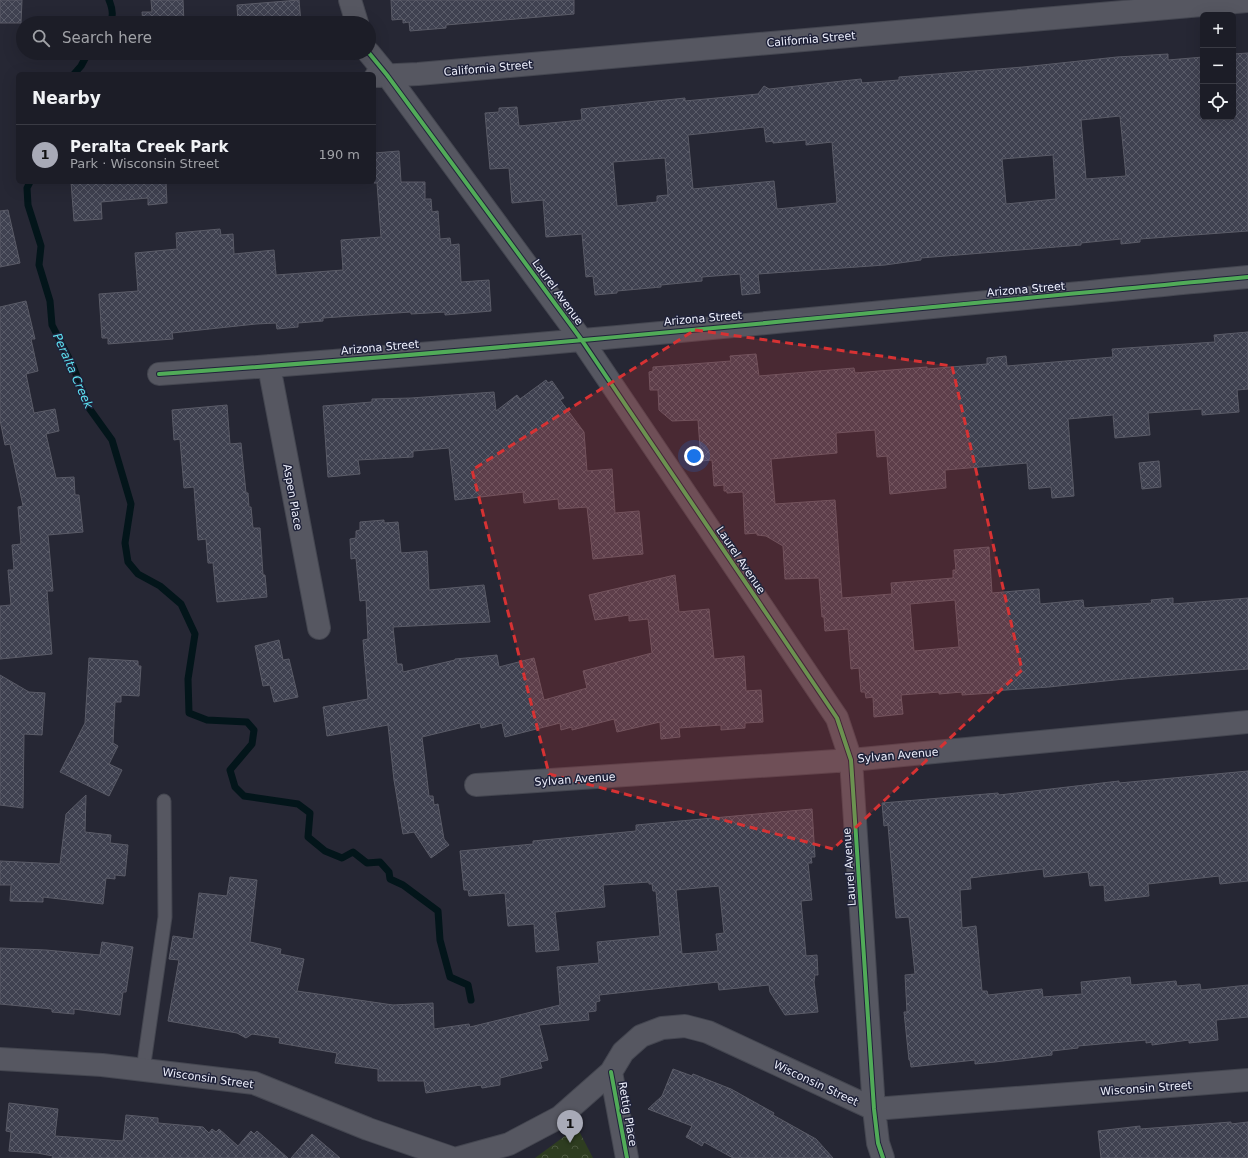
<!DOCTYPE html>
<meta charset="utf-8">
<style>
:root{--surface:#1c1d27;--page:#25262f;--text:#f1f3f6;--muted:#a0a2a7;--line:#3a3b44;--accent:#a8aab7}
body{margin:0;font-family:"DejaVu Sans",sans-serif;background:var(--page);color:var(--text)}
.controls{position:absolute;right:12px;top:12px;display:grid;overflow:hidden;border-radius:6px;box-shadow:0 4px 16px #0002}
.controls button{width:36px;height:36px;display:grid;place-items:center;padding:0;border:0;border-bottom:1px solid var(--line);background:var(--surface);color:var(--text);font:20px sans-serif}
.you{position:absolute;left:694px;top:456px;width:14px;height:14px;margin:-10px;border:3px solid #fff;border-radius:50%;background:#1a73e8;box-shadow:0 0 0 6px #1a73e833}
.badge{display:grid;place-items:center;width:26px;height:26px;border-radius:50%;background:var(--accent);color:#111;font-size:13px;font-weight:700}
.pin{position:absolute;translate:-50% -33px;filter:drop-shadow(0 1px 2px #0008)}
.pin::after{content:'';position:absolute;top:21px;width:14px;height:12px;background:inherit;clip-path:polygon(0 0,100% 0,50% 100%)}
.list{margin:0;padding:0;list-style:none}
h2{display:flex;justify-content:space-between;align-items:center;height:52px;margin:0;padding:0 16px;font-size:17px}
h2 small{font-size:13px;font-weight:400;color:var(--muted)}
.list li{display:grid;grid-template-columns:26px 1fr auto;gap:12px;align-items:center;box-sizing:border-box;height:60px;padding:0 16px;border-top:1px solid var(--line)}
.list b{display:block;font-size:15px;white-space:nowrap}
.list p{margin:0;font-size:13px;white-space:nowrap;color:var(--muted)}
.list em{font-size:13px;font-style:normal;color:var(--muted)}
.icon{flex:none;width:22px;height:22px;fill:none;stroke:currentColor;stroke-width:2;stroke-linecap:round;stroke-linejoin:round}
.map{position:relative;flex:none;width:1248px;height:1158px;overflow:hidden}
.search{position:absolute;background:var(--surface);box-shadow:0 4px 16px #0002;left:16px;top:16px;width:360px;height:44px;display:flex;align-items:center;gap:10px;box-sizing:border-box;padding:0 14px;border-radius:22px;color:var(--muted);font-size:15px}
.panel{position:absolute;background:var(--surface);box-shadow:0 4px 16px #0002;left:16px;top:72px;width:360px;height:112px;border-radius:6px}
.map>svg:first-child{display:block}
.park{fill:url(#park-crowns)}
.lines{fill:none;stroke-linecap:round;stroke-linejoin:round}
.stream{stroke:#03151a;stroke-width:7}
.building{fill:url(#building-cross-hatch);stroke:#5a5b67;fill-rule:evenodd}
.lane-casing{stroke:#444650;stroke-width:15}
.street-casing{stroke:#444650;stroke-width:24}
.lane{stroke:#565761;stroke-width:13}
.street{stroke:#565761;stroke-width:22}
.cycleway-casing{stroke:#20233a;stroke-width:6}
.cycleway{stroke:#51ab58;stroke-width:4}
.marked{fill:#d73233;fill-opacity:0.2;stroke:#d73233;stroke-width:3;stroke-dasharray:8 5;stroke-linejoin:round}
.labels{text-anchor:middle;stroke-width:3;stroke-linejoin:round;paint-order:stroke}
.street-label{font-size:11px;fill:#eef0fd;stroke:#20233a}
.water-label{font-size:12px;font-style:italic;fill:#5de2f2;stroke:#20233a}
</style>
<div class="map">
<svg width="1248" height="1158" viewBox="0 0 1248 1158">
<defs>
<pattern id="park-crowns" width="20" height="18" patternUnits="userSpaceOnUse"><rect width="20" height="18" fill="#2e3d20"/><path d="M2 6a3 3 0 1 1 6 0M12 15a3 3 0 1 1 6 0" fill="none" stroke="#4d5941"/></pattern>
<pattern id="building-cross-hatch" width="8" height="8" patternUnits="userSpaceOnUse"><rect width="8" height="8" fill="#3f4150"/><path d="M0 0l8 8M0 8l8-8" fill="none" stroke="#5b5d6a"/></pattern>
</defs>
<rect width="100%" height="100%" fill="#262734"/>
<path class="park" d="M577,1127L593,1158H535Z"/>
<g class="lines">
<path class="stream" d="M109,0C112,7 114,16 110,23
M74,74L81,66L88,53
M30,182L27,188L28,205L41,246L39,265L50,301L52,325L73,366L89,408L112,440L131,504L125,543L128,562L138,574L160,586L181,604L195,634L188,679L189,713L207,720L247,722L254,730L252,744L230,770L235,787L244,796L298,804L310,813L308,837L325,851L342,858L353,852L367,863L380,862L389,872L390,879L403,885L438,911L440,940L450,977L468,985L471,1000"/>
</g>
<path class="building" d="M0,0H22L21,23H0Z
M151,0H183L184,23H143L142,12H152Z
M299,0L301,23H238L237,5Z
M391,0H574V14L446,25V28L410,31L409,22L403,23V19L392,20Z
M1248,53V231L1140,239V242L1121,244V239L1081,243V245L921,258V260L885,265L758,274L760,293L742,295L740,274L702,277V281L661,285V287L617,291V293L595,295L593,276L586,277L582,234L546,237L543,200L512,203L509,168L490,169L485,113L499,112V108L517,107L519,126L582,120L581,109L685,98V101L758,94L764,86L769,89L861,79L862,83L899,80V77L1023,67L1117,57L1168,54V60L1203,57V117H1233V54ZM1120,116L1126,176L1086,179L1081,120ZM764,127L766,142L773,141V143L806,140V145L832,142L837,203L777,209L774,181L693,189L688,135ZM1053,155L1056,199L1006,204L1002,159ZM665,158L668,195L657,196V202L617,206L613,162Z
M399,151L401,182H425V199H431L432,212L438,211L440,239L450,238L451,245L459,244L461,282L489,280L491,311L445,315V312L411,314V312L323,318V321L298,323V327L277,329L276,323L256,324L172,333L173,339L108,344V338H102L99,294L138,291L135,253L177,249L176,233L220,229L221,235L233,234L234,254L274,250L276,275L343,270L341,240L381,237L377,183H374V153Z
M71,182H166L167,203L148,205V198L101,202L102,219L74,221Z
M8,210L20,263L0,267V211Z
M26,301L35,339H31L38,371L26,374L34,413L55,409L59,431L46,434L56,478L74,477L75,495H79L83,532L48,535L53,591H47L52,654L0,659V606L11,605L8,570H14L12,545L21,544L18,507L23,506L10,444L5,445L0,420V307Z
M1248,332V389L1237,390L1239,412L1202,415V409L1148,413L1150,435L1115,438L1113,415L1068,419L1074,496L1052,498L1051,487L1029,489L1027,463L945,470L946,488L890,494L887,456L877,457L875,430L836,433L837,453L771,459L775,504L835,500L842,598L892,594L891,583L953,578V570H956L954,550L989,547L992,593L1039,589L1040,604L1083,600L1084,608L1152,603L1151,600L1173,598V604L1248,598V669L1124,679L1049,687L992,691V693L962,695V692L939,694V692L901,695L903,714L874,717L873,697L866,698L865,692H861L859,668L851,669L848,629L825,631L824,617H822L819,578L785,579L783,546L766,536L757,535V533L745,534L743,492L727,493V491H724V485L714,486L712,460L701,461L698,420L672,421L659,410L658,390H650L649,372L653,371V367L731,361L730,356L756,354L759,376L854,368L855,373L927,367V369L987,364V358L1006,356L1007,366L1113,357L1112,349L1215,342L1214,335ZM955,600L959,647L914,651L910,604Z
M546,380L548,383L552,381L564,398L560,400L584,432L587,471L612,469L615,513L639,511L643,554L593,559L587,507L559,509L558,499L524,503L523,492L455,500L449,448L413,451V457L358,460L360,474L328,477L323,406L372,402V399L411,398L494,392L496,411L517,395L520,399Z
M227,405L230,444L241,443L246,493H248L249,507H251L253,528H260L263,575H265L267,597L217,602L213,563H208L206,539L198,540L194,487L184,488L180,439L174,440L172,410Z
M1159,461L1161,487L1142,489L1139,463Z
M384,520V523L398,522L401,553L427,551L429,590L484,585L490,622L393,627L397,664H402L403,672L455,660V659L497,655L499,667L534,658L544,700L587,688L583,671L652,653L648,619L629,621V615L595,620L589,595L675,575L679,612L709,609L714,659L744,656L746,691L761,690L763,722L745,723V728L721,730V725L679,728L680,737L661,739L660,722L617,732L614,719L572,730V727L561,730L560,723L505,737L502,723L481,728L480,723L422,737L429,796H433L434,805L438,804L444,839L449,845L431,858L414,832L403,834L394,780L388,725L327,736L323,707L368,699L363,640L368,639L366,600L360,601L356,558L351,559L350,539L356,538V531L360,530V522Z
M279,640L283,660L289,659L298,697L274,702L270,685L263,686L255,646Z
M89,658L138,661V666H141L139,696L121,695V702H115L113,743L118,746L109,764L122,770L109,796L60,772L85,723Z
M0,675L29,692L45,693L42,735L24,734L23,808L0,805Z
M1248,771V881L1220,884L1219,876L1148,884L1149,896L1105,901L1104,885L1090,886L1088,872L1044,877L1043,869L970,878L971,889L960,890L962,928L976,926L982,991H987L988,995L1042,989L1043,997L1082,994L1081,982L1130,977L1131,985L1176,981L1177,986L1200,984L1201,990L1248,985V1017L1216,1020L1218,1040L1189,1043V1040L1152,1045V1042L1146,1043V1040L1078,1046V1048L1052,1051V1055L995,1062L975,1064V1060L911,1067L910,1060H909L904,1012H907L905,975L915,974L909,917L896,918L888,825L884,826L882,803L998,793L999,795L1119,781V783Z
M86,795L85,832L111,835L110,843L128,845L125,876L115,875V879L106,878L103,904L43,897V902L10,901L11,885H0V861L60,864L66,814Z
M812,809L815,857H811L812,863H808L812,900L801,901L806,956L817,955L818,975H815L814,982L818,1012L785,1015L770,992L769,985L719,990L718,982L599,995L600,1001L596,1002V1011L588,1012L589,1020L539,1025L548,1060L540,1062L542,1068L500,1078V1085L482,1088L481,1085L426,1093L424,1081H378V1069L335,1063L337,1053L279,1043L280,1038L252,1034L246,1038L237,1033L168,1021L179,960L169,959L173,936L193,939L199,893L227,896L230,877L257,880L250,942L281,949L280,954L304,959L297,991L393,1005L433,1003L434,1029L469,1024L470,1027L560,1005L557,967L599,963L597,942L660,936L656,891H653L652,884H649V882L603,885L605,907L555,912L559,950L536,952L534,924L508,926L505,893L469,896L468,890H464L460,851L533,844V841L636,831V825ZM719,886L724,933L716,934L718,951L682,954L676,890Z
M102,942L133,947L126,992H123L120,1015L74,1009V1014L52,1012V1009L0,1004V948L46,950L100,955Z
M673,1069L692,1076L693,1074L731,1089L774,1113L773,1115L816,1139L833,1158H733L704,1142L702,1146L686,1137L692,1126L648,1109L662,1096Z
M9,1103L58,1109L55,1136L123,1141L126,1115L158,1118V1123L203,1127L209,1133L212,1129L216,1132L219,1129L238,1146L251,1131L254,1134L257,1131L288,1158H52L53,1156L37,1153L9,1151L11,1132L6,1131Z
M1231,1122V1124L1248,1122V1158H1101L1098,1131L1140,1126V1129Z
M312,1134L340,1158H291Z"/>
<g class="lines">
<defs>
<path id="lane" d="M143,1070L165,917L164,801"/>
<path id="street" d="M350,0L357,23
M369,53L387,75L581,339L837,718L851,760L874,1109L878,1143L883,1158
M376,76L418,74L1248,1
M269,366L319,628
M159,374C523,349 885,311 1248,277
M476,785L851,760L1248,722
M0,1059L102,1065L254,1083L368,1129L452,1158
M611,1072L627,1158
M458,1158L509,1144L560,1117L611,1072L623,1052L641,1036L662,1028L685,1026L708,1032L874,1109L1248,1080"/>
</defs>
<use href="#lane" class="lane-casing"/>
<use href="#street" class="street-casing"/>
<use href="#lane" class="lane"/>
<use href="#street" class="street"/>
<defs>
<path id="cycleway" d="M369,53L387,75L581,339L837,718L851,760L874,1109L878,1143L883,1158
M159,374C523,349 885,311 1248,277
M611,1072L627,1158"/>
</defs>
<use href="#cycleway" class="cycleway-casing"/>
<use href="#cycleway" class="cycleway"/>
</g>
<path class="marked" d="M695,330L952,366L1022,670L833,849L549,774L472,470Z"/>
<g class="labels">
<g class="street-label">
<text transform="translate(811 39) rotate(-5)" y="4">California Street</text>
<text transform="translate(488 68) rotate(-5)" y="4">California Street</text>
<text transform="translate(1026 289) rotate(-5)" y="4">Arizona Street</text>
<text transform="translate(558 292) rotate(54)" y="4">Laurel Avenue</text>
<text transform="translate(703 318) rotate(-5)" y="4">Arizona Street</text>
<text transform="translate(380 347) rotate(-5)" y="4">Arizona Street</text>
<text transform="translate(293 497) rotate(80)" y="4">Aspen Place</text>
<text transform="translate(741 560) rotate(56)" y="4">Laurel Avenue</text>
<text transform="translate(898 755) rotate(-5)" y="4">Sylvan Avenue</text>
<text transform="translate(575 779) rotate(-4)" y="4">Sylvan Avenue</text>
<text transform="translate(849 867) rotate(-94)" y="4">Laurel Avenue</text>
<text transform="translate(208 1078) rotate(8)" y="4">Wisconsin Street</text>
<text transform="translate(816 1083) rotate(25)" y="4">Wisconsin Street</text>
<text transform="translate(1146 1088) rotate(-4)" y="4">Wisconsin Street</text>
<text transform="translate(628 1114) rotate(80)" y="4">Rettig Place</text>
</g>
<g class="water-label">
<text transform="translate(73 371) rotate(66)" y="4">Peralta Creek</text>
</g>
</g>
</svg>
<div class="controls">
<button>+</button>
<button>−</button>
<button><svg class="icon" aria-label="locate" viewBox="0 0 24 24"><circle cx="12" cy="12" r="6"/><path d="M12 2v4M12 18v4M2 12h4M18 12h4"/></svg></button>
</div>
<div class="you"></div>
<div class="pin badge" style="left:570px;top:1143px">1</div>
<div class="search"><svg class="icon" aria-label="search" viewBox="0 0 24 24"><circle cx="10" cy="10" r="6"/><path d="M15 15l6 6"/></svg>Search here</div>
<section class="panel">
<h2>Nearby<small></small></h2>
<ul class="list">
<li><span class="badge">1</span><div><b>Peralta Creek Park</b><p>Park · Wisconsin Street</p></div><em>190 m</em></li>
</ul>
</section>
</div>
